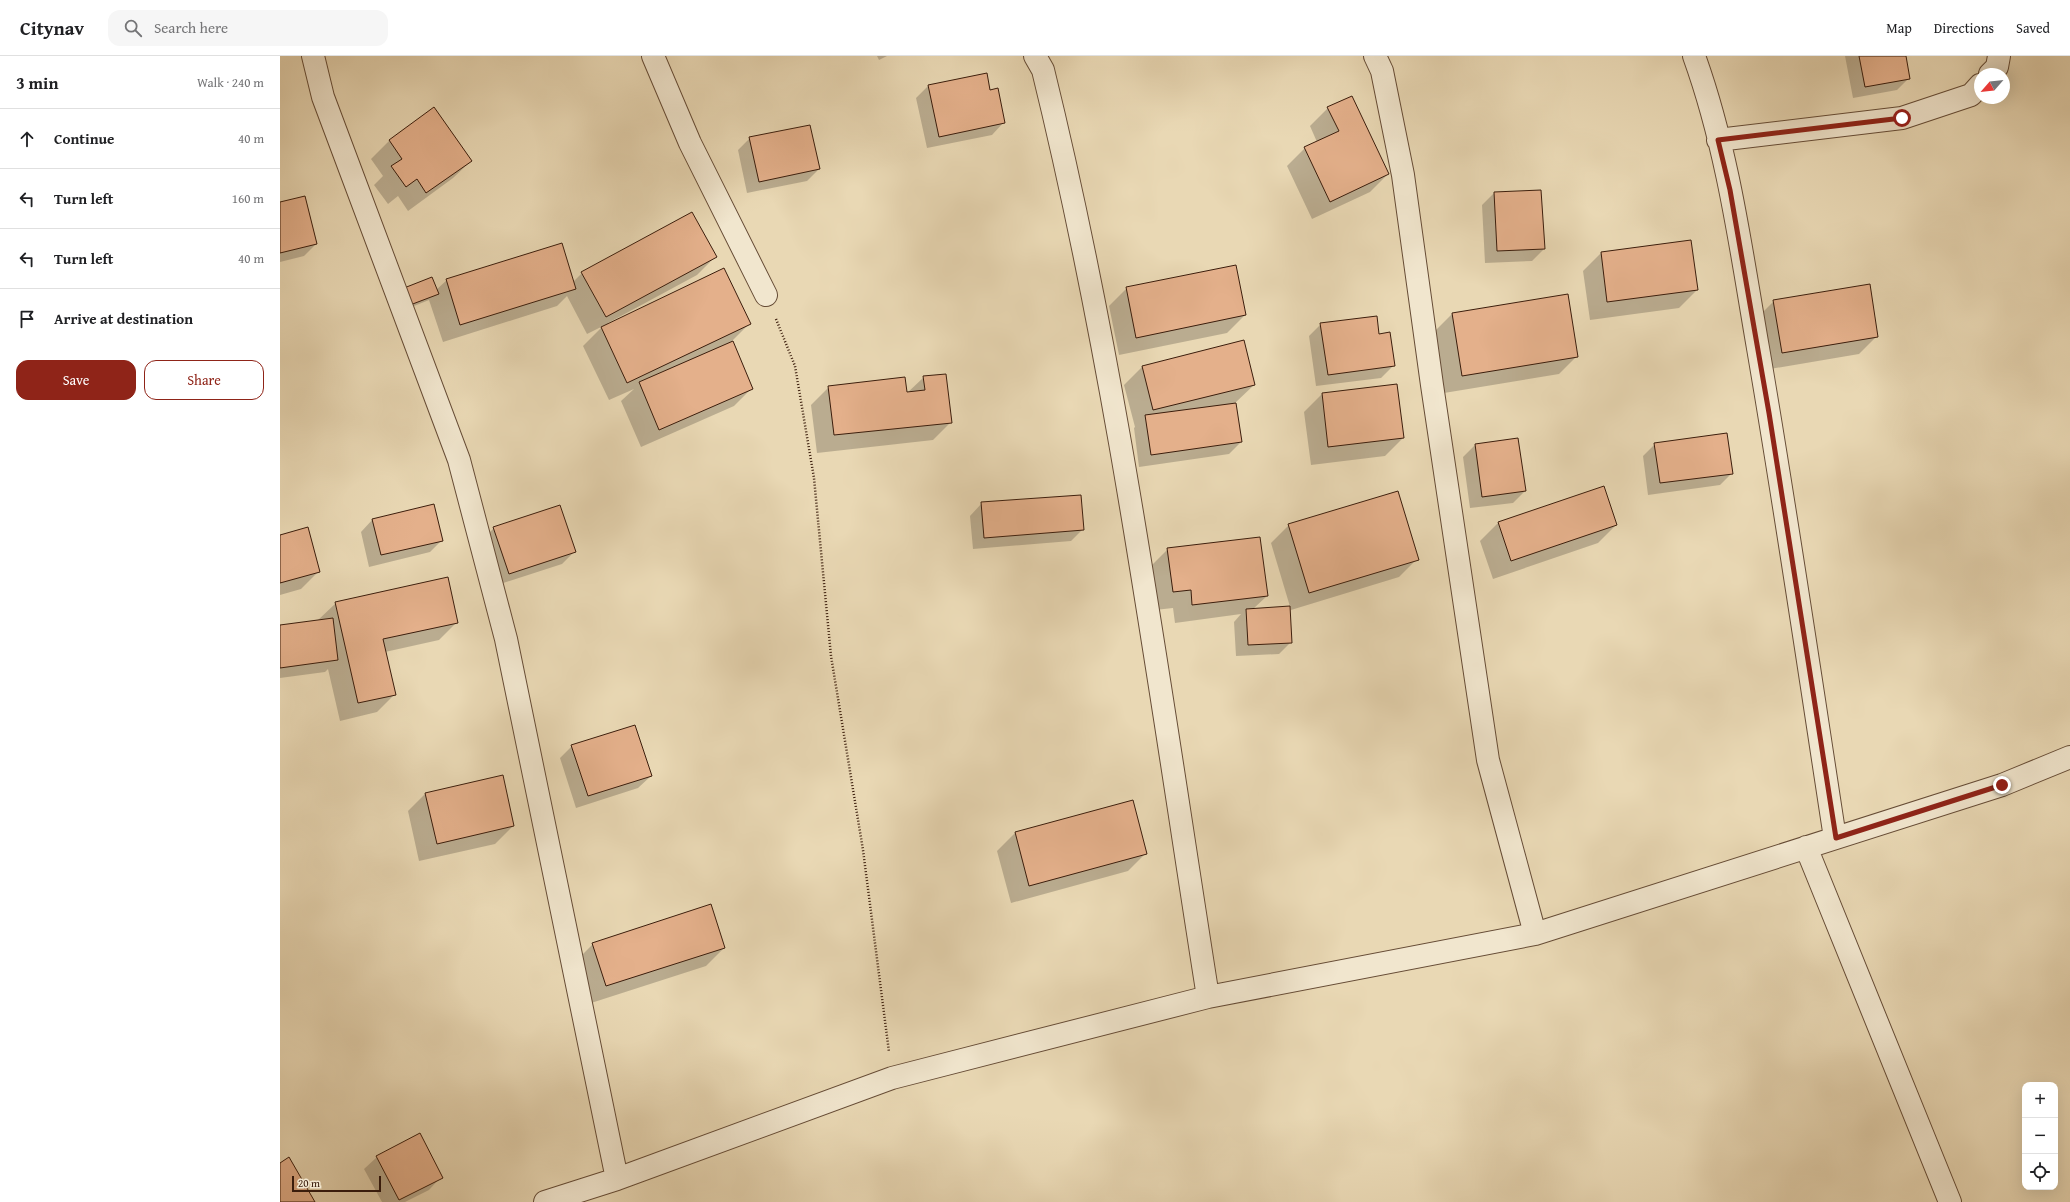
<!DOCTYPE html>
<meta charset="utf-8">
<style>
:root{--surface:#fff;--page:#f6f6f6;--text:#202124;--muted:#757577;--line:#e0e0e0;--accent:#8f2418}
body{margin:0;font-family:"Gentium Book Plus",serif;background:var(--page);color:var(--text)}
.controls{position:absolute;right:12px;bottom:12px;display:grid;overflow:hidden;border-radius:8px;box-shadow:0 4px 16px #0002}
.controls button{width:36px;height:36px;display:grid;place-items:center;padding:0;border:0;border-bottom:1px solid var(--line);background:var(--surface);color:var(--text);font:20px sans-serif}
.compass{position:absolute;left:1694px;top:12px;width:36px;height:36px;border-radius:50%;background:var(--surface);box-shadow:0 4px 16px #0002;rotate:242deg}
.scale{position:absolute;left:12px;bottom:10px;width:89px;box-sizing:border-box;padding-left:4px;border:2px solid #3b1d0c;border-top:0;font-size:11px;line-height:14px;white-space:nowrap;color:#3b1d0c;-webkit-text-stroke:3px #f1e6ce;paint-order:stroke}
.stop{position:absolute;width:12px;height:12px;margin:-9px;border:3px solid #8f2418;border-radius:50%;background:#fff}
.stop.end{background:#8f2418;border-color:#fff;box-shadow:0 1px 4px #0008}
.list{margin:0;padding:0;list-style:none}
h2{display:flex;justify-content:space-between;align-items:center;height:52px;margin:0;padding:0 16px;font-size:17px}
h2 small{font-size:13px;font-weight:400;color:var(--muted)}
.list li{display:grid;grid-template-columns:26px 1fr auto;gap:12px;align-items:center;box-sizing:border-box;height:60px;padding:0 16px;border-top:1px solid var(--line)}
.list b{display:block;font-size:15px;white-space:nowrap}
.list em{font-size:13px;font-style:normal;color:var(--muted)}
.actions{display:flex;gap:8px;padding:12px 16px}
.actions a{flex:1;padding:9px 0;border:1px solid var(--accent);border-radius:12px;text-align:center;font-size:14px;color:var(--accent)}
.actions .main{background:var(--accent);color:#fff}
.icon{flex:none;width:22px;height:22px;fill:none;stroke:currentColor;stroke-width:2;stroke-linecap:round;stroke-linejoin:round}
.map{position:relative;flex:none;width:1790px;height:1146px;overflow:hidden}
header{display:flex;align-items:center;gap:24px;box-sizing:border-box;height:56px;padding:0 20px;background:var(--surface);border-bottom:1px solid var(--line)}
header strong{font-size:19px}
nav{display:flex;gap:22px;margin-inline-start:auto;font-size:14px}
.search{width:280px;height:36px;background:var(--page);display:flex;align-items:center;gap:10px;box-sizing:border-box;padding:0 14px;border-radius:12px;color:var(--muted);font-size:15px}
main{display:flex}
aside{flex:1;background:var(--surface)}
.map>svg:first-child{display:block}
.shadow{fill:#0003}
.building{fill:#e4b08b;stroke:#3b1d0c}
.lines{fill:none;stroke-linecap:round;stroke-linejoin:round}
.street-casing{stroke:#664c36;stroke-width:24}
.path{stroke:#3b1d0c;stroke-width:2.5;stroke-dasharray:1 2;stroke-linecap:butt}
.street{stroke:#f1e6ce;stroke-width:22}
.route{stroke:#8f2418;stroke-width:5}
</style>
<header>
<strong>Citynav</strong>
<div class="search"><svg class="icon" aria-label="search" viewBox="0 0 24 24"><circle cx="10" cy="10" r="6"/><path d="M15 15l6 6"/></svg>Search here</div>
<nav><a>Map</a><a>Directions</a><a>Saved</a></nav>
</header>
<main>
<aside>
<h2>3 min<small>Walk · 240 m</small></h2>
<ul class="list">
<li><svg class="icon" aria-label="ahead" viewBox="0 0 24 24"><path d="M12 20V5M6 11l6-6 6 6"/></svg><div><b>Continue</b></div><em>40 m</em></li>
<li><svg class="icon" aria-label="left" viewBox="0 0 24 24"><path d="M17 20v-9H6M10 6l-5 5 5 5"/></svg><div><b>Turn left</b></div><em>160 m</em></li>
<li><svg class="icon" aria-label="left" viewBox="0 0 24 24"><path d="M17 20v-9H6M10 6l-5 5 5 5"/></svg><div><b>Turn left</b></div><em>40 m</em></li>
<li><svg class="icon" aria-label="arrive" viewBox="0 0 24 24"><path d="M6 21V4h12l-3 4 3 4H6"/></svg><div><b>Arrive at destination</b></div></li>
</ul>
<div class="actions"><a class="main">Save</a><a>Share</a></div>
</aside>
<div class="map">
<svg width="1790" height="1146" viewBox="0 0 1790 1146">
<rect width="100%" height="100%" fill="#e9d8b4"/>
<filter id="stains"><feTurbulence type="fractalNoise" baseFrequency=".005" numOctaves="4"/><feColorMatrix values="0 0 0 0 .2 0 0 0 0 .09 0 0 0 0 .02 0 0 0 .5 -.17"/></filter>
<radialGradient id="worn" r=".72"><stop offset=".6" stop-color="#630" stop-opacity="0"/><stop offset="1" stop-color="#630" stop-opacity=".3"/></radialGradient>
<path class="shadow" d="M597,0H607L599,4Z
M1565,0H1625L1629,22L1617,34L1573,42Z
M706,18L710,35L724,66L712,79L647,92L636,42L648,30Z
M154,52L191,105L173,122L128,155L118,140L108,148L94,129L103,120L91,103L109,85Z
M1048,52L1108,118L1090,136L1032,163L1007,110L1025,92L1037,86L1030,70Z
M470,82L539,113L527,125L467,137L458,94Z
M1214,137L1264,193L1252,205L1205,207L1202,149Z
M0,147L36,188L24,200L0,206Z
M1410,185L1417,234L1399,252L1310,264L1303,215L1321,197Z
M435,201L417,219L328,267L329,269L470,267L452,285L472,332L454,350L361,391L341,345L354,333L329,344L303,290L323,270L307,278L287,240L277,250L163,286L149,244L124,254L118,239L156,234L167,224L293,226L302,217Z
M847,232L965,259L947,277L839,299L829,250Z
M1494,245L1597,280L1579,298L1484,314L1476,263Z
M1172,258L1297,300L1279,318L1164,337L1154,276Z
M1041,268L1098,279L1114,309L1101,322L1036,330L1029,280Z
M862,311L974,329L955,347L961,386L949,398L859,411L854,372L855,371L844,329Z
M644,321L671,366L653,384L537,397L531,349L549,331L626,338Z
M1042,338L1123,382L1105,400L1031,409L1024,356Z
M1237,383L1245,435L1233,447L1190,452L1183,401L1195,389Z
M1375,388L1452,417L1440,429L1368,439L1363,400Z
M1323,431L1336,469L1318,487L1213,523L1200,485L1218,467Z
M702,447L803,473L791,485L693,493L690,460Z
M93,463L162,484L150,496L89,511L81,476Z
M1009,469L1137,503L1119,521L1011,554L991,487Z
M214,472L295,495L282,508L217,529L202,484Z
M0,480L39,515L21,533L0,539Z
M888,493L987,540L973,553L1011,586L999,598L956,600L954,566L961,558L895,567L893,552L875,554L870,511Z
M56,547L177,566L159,584L105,596L115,638L97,656L60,665L48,613L45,616L0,622V570L37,565Z
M292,690L371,720L358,732L296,752L280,702Z
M146,737L233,770L215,788L139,805L128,755Z
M852,745L866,797L848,815L731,847L717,795L735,777Z
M313,888L444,892L426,910L308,948L295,906Z
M97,1101L161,1121L149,1134L125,1146H102L84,1113Z"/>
<path class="building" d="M1579,0H1626L1630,23L1585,31Z
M707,17L710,34L718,32L725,67L659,81L648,29Z
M1072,40L1109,118L1050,146L1024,91L1059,75L1047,51Z
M154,51L192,105L146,137L137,123L126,131L111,110L122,103L109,84Z
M530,69L540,113L479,126L469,81Z
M1261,134L1265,193L1217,195L1214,136Z
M25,140L37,188L0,197V146Z
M412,156L437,201L326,261L301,216Z
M1411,184L1418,234L1327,246L1321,196Z
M282,187L296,233L180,269L166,223Z
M956,209L966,259L856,282L846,231Z
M444,212L471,268L347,327L321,271Z
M152,221L159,238L130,249L124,232Z
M1590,228L1598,281L1502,297L1493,244Z
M1288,238L1298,301L1182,320L1172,257Z
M1097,260L1099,278L1110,276L1115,310L1048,319L1040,267Z
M964,284L975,329L873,354L862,310Z
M453,285L473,333L379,374L359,326Z
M666,318L672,367L554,379L548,330L625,321L627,336L645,334L643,320Z
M1117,328L1124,382L1048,391L1042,337Z
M956,347L962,386L871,399L865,359Z
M1447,377L1453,418L1380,427L1374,387Z
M1238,382L1246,435L1202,441L1195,388Z
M1324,430L1337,469L1231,505L1218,466Z
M1118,435L1139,504L1029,537L1008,468Z
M801,439L804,474L704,482L701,446Z
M154,448L163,485L101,499L92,463Z
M280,449L296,496L229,518L213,471Z
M28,471L40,516L0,527V479Z
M980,481L988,540L912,549L911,534L893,536L887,492Z
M168,521L178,567L103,583L116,639L78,647L55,546Z
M1010,550L1012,587L968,589L966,553Z
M53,562L58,604L0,612V569Z
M355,669L372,720L308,740L291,689Z
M223,719L234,770L157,788L145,737Z
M853,744L867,798L749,830L735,776Z
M431,848L445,892L326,930L312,887Z
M140,1077L163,1122L119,1144L96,1100Z
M9,1101L35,1146H0V1107Z"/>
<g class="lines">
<defs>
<path id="street" d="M33,0L43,41L179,404L226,583L337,1123
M373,0L410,87L486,239
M755,0L763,14C838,319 879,631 928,941
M1095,0L1102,15L1123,119L1152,329L1208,704L1255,878
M1414,0C1448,94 1461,194 1478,292C1506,455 1530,619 1555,782
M1710,18L1717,11L1719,0
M1438,84L1622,62L1691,39L1700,29
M1526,791L1670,1146
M265,1146L337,1123L612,1022L928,941L1255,878L1722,729L1790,701"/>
</defs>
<use href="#street" class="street-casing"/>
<path class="path" d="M496,263L515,310L534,422L551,600L583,794L609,996"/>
<use href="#street" class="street"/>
</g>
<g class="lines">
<path class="route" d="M1622,62L1438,84L1450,134L1489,357L1556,782L1722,729"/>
</g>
<rect width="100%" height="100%" filter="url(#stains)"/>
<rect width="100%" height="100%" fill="url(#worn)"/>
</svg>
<div class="controls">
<button>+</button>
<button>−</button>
<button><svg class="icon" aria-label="locate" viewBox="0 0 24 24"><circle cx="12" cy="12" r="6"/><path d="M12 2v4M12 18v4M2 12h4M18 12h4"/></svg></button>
</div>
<svg class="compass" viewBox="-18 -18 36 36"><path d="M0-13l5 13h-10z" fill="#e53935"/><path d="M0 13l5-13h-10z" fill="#757577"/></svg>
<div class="scale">20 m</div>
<div class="stop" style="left:1622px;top:62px"></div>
<div class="stop end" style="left:1722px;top:729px"></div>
</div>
</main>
